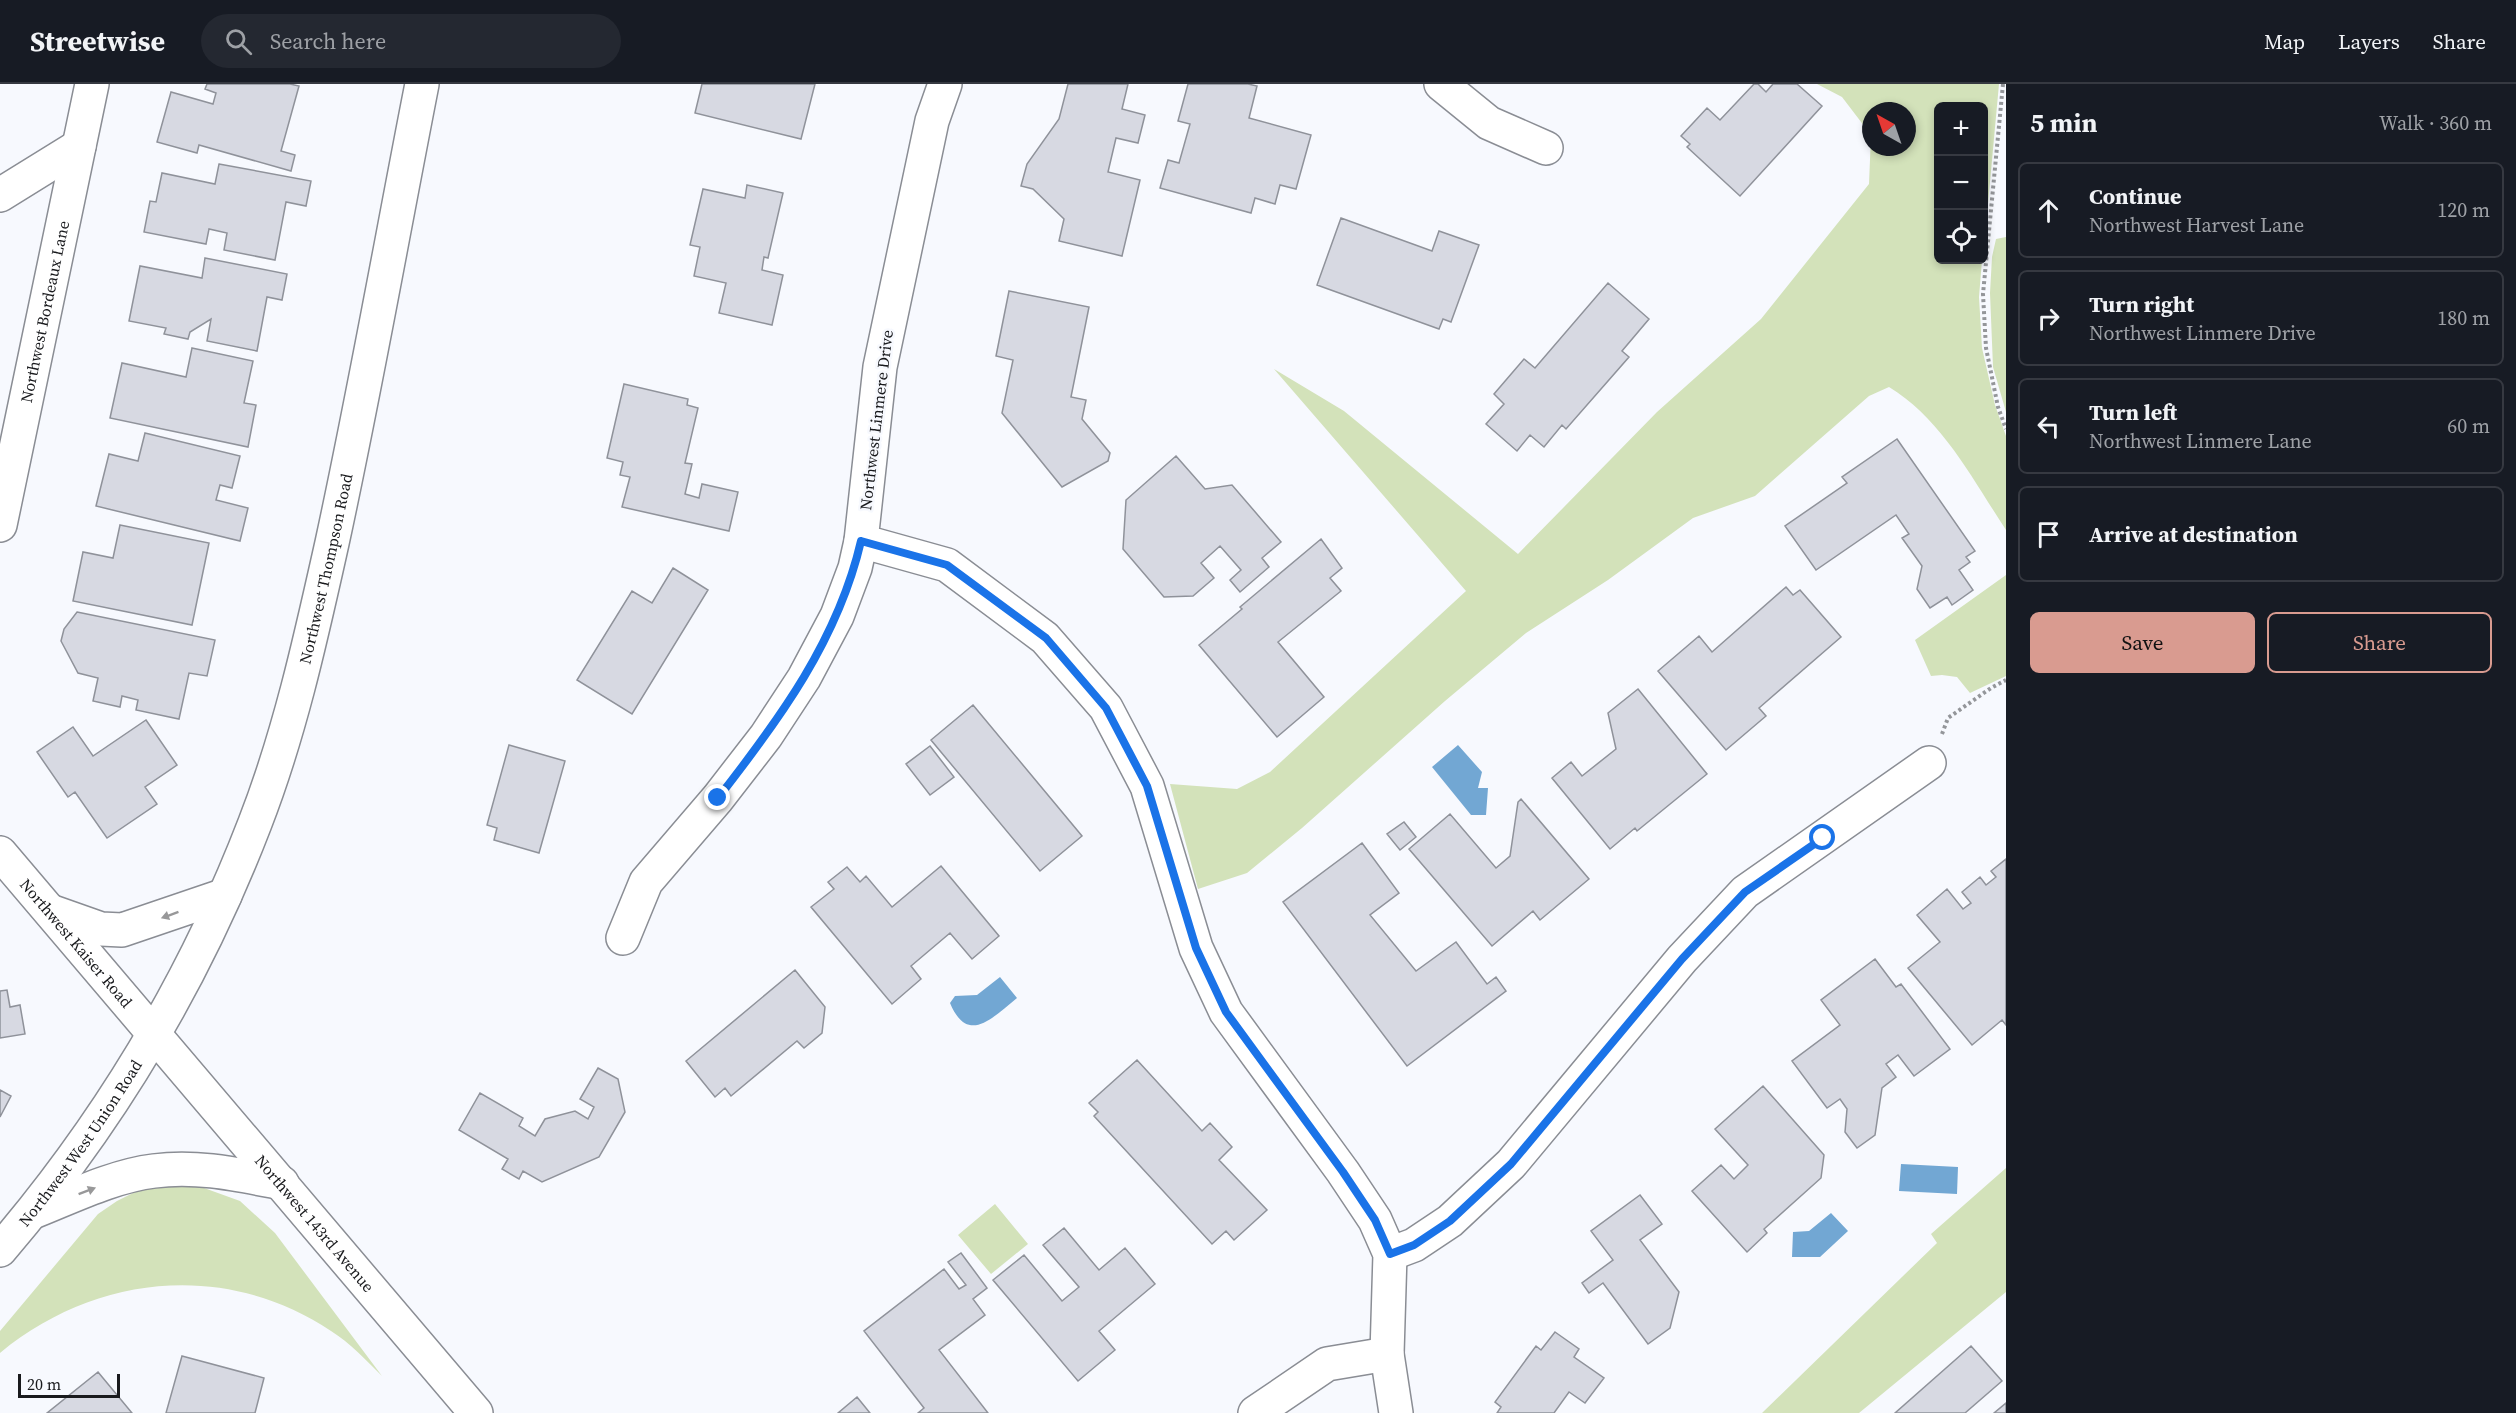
<!DOCTYPE html>
<meta charset="utf-8">
<style>
:root{--surface:#171b24;--page:#242831;--text:#f1f3f6;--muted:#9ea1a6;--line:#363941;--accent:#d99b90}
body{margin:0;font-family:"Source Serif 4",serif;background:var(--page);color:var(--text)}
.controls{position:absolute;right:18px;top:18px;display:grid;overflow:hidden;border-radius:9px;box-shadow:0 3px 9px #0003}
.controls button{width:54px;height:54px;display:grid;place-items:center;padding:0;border:0;border-bottom:2px solid var(--line);background:var(--surface);color:var(--text);font:30px sans-serif}
.compass{position:absolute;left:1862px;top:18px;width:54px;height:54px;border-radius:50%;background:var(--surface);box-shadow:0 3px 9px #0003;rotate:320deg}
.scale{position:absolute;left:18px;bottom:15px;width:102px;box-sizing:border-box;padding-left:6px;border:3px solid #191a1d;border-top:0;font-size:16px;line-height:21px;white-space:nowrap;color:#191a1d;-webkit-text-stroke:4px #f7f9fe;paint-order:stroke}
.stop{position:absolute;width:18px;height:18px;margin:-14px;border:4px solid #1a73e8;border-radius:50%;background:#fff}
.stop.end{background:#1a73e8;border-color:#fff;box-shadow:0 2px 6px #0008}
.list{margin:0;padding:0;list-style:none}
h2{display:flex;justify-content:space-between;align-items:center;height:78px;margin:0;padding:0 24px;font-size:26px}
h2 small{font-size:20px;font-weight:400;color:var(--muted)}
.list li{display:grid;grid-template-columns:39px 1fr auto;gap:18px;align-items:center;box-sizing:border-box;height:96px;margin:0 12px 12px;padding:0 12px;border:2px solid var(--line);border-radius:9px}
.list b{display:block;font-size:22px;white-space:nowrap}
.list p{margin:0;font-size:20px;white-space:nowrap;color:var(--muted)}
.list em{font-size:20px;font-style:normal;color:var(--muted)}
.actions{display:flex;gap:12px;padding:18px 24px}
.actions a{flex:1;padding:14px 0;border:2px solid var(--accent);border-radius:9px;text-align:center;font-size:21px;color:var(--accent)}
.actions .main{background:var(--accent);color:#111}
.icon{flex:none;width:33px;height:33px;fill:none;stroke:currentColor;stroke-width:2;stroke-linecap:round;stroke-linejoin:round}
.map{position:relative;flex:none;width:2006px;height:1329px;overflow:hidden}
header{display:flex;align-items:center;gap:36px;box-sizing:border-box;height:84px;padding:0 30px;background:var(--surface);border-bottom:2px solid var(--line)}
header strong{font-size:28px}
nav{display:flex;gap:33px;margin-inline-start:auto;font-size:21px}
.search{width:420px;height:54px;background:var(--page);display:flex;align-items:center;gap:15px;box-sizing:border-box;padding:0 21px;border-radius:33px;color:var(--muted);font-size:22px}
main{display:flex}
aside{flex:1;background:var(--surface)}
.map>svg:first-child{display:block}
.green{fill:#d3e2ba;fill-rule:evenodd}
.water{fill:#72a7d3}
.building{fill:#d7d9e2;stroke:#8f929a;stroke-width:1.5}
.lines{fill:none;stroke-linecap:round;stroke-linejoin:round}
.street-casing{stroke:#8a8d94;stroke-width:36}
.secondary-casing{stroke:#8a8d94;stroke-width:36}
.path{stroke:#94969a;stroke-width:4;stroke-dasharray:3 3;stroke-linecap:butt}
.street{stroke:#fff;stroke-width:33}
.secondary{stroke:#fff;stroke-width:33}
.oneway{fill:#989899}
.route{stroke:#1a73e8;stroke-width:8}
.labels{text-anchor:middle;stroke-width:5;stroke-linejoin:round;paint-order:stroke}
.street-label{font-size:16px;fill:#191a1d;stroke:#f7f9fe}
</style>
<header>
<strong>Streetwise</strong>
<div class="search"><svg class="icon" aria-label="search" viewBox="0 0 24 24"><circle cx="10" cy="10" r="6"/><path d="M15 15l6 6"/></svg>Search here</div>
<nav><a>Map</a><a>Layers</a><a>Share</a></nav>
</header>
<main>
<div class="map">
<svg width="2006" height="1329" viewBox="0 0 2006 1329">
<rect width="100%" height="100%" fill="#f7f9fe"/>
<path class="green" d="M1817,0H1999L1984,163V22H1938V176H1982L1979,213L1982,264L1995,321L2006,352V446C1973,396 1942,335 1889,303L1869,312L1755,412L1693,434L1608,496L1526,549L1445,617L1302,744L1247,789L1198,805L1170,700L1237,705L1270,688L1466,507L1274,285L1344,327L1518,470L1657,328L1761,235L1869,100L1871,51L1842,13ZM1871,27H1907V63H1871Z
M2006,153V328L1993,283L1990,209L1992,173L1996,155Z
M2006,491V592L1970,609L1957,593L1942,591L1931,592L1915,556Z
M2006,1084V1208L1859,1329H1762L1937,1159L1931,1150Z
M193,1100L240,1117L275,1149L382,1292C366,1276 350,1259 331,1247C226,1177 96,1190 0,1269V1247L98,1130L117,1117L145,1103Z
M995,1120L1028,1160L991,1190L958,1151Z"/>
<path class="water" d="M1458,661L1482,688L1478,704H1488L1486,731H1471L1432,683Z
M1000,893L1017,914C993,933 968,962 950,919L955,912L977,911Z
M1901,1080L1958,1083L1957,1110L1899,1107Z
M1831,1129L1848,1147L1820,1173H1792L1793,1148L1809,1147Z"/>
<path class="building" d="M207,0H290L299,2L281,67L295,71L291,87L199,61L197,69L157,58L171,8L213,20L216,9L205,5Z
M702,0H815L801,55L695,29Z
M1068,0H1128L1122,25L1145,31L1138,59L1116,54L1108,88L1140,96L1122,172L1059,157L1064,135L1033,105L1021,102L1027,80L1059,35Z
M1188,0H1248L1257,2L1249,34L1311,51L1296,105L1280,101L1275,120L1255,114L1251,129L1160,104L1168,76L1179,79L1190,40L1178,37Z
M1754,0H1758L1766,8L1773,0H1797L1822,22L1740,112L1687,63L1690,60L1681,52L1707,24L1720,36Z
M219,80L311,97L306,122L286,118L275,176L224,166L227,149L209,145L206,160L144,148L150,117L156,118L162,89L215,100Z
M747,101L783,109L768,174L764,173L762,186L783,191L772,241L719,229L726,199L694,192L700,163L690,161L703,105L745,114Z
M1341,134L1432,167L1439,147L1479,161L1451,238L1443,235L1439,245L1317,201Z
M205,174L287,190L282,216L267,213L257,267L207,257L211,235L190,248L188,255L164,250L166,244L129,237L140,182L202,194Z
M1608,199L1649,235L1622,267L1629,273L1566,345L1562,341L1544,363L1530,351L1517,367L1486,340L1504,320L1494,310L1524,275L1535,284Z
M1009,207L1089,223L1071,313L1086,316L1082,335L1110,369L1108,377L1062,403L1002,329L1013,276L996,272Z
M192,264L253,277L244,319L256,321L248,363L110,334L122,279L186,293Z
M624,300L688,315L687,321L698,324L685,379L692,380L685,410L699,414L702,400L738,408L729,447L622,423L630,393L620,391L623,378L607,374Z
M145,349L240,372L232,404L220,401L216,416L248,424L240,457L96,422L109,370L138,377Z
M1897,355L1975,467L1966,473L1970,478L1959,486L1973,506L1952,521L1947,513L1930,524L1917,505L1922,482L1902,454L1909,450L1896,431L1816,486L1785,442L1847,399L1842,393Z
M1176,372L1205,405L1232,401L1281,458L1262,474L1269,483L1240,508L1230,496L1241,486L1220,462L1201,479L1214,494L1193,512L1164,513L1123,465L1126,416Z
M120,441L209,459L192,541L73,517L83,468L113,474Z
M1321,455L1342,484L1330,494L1341,507L1278,558L1324,613L1277,653L1199,561L1242,525L1240,523Z
M673,484L708,506L632,630L577,596L632,507L652,519Z
M1786,503L1793,511L1800,506L1841,553L1759,624L1766,632L1726,666L1658,587L1699,552L1712,568Z
M77,528L215,556L207,592L189,589L179,635L136,626L138,616L122,612L120,623L93,617L98,594L78,589L61,557L64,545Z
M1638,605L1707,690L1637,747L1635,744L1610,765L1552,694L1571,678L1582,692L1616,665L1608,629Z
M973,621L1082,752L1040,787L931,656Z
M146,636L177,681L145,703L157,720L107,754L75,708L68,713L37,668L73,643L93,672Z
M509,661L565,677L539,769L494,756L497,744L487,741Z
M930,662L954,693L930,711L906,680Z
M1521,715L1589,795L1540,836L1533,827L1492,862L1409,765L1450,730L1496,784L1510,772L1518,718Z
M1404,738L1416,753L1400,766L1387,750Z
M1362,759L1399,809L1370,831L1416,887L1456,858L1487,900L1496,893L1506,907L1407,982L1283,818Z
M2006,775V941L2002,936L1972,961L1908,884L1940,858L1917,831L1947,805L1963,825L1971,819L1962,808L1980,793L1986,801L1996,793L1991,787Z
M941,782L999,852L972,875L950,849L911,882L921,895L892,920L811,823L834,805L828,798L847,783L860,798L866,792L892,823Z
M1875,875L1896,903L1901,900L1950,965L1914,992L1898,971L1886,980L1896,993L1882,1004L1875,1051L1857,1064L1845,1048L1847,1025L1840,1015L1827,1024L1792,977L1840,941L1821,916Z
M795,886L825,923L822,949L804,964L797,957L731,1012L725,1004L715,1013L686,977Z
M7,906L10,923L20,921L25,950L0,954V907Z
M1137,976L1202,1047L1210,1039L1232,1063L1219,1076L1267,1126L1234,1156L1226,1147L1212,1160L1094,1032L1098,1028L1089,1019Z
M598,984L618,995L625,1028L599,1073L542,1098L523,1087L519,1095L502,1085L508,1075L459,1046L480,1009L523,1034L519,1042L535,1052L545,1035L575,1027L588,1035L594,1023L580,1015Z
M1763,1002L1824,1071L1821,1094L1764,1145L1767,1149L1747,1168L1692,1107L1721,1081L1734,1095L1748,1081L1715,1045Z
M0,1006L11,1012L0,1033Z
M1640,1111L1662,1140L1640,1156L1679,1208L1670,1244L1648,1260L1603,1199L1589,1209L1582,1199L1613,1176L1591,1147Z
M1064,1144L1099,1186L1125,1164L1155,1200L1099,1247L1115,1266L1078,1297L993,1196L1024,1171L1062,1217L1079,1203L1043,1161Z
M961,1169L987,1204L973,1215L985,1231L939,1266L988,1329H918L924,1324L864,1247L944,1185L959,1205L966,1201L948,1178Z
M1555,1248L1579,1265L1574,1273L1604,1294L1585,1319L1569,1308L1554,1329H1497L1501,1323L1495,1318L1536,1262L1541,1266Z
M1971,1262L2002,1297L1965,1329H1895Z
M182,1272L264,1294L255,1329H166Z
M98,1288L132,1329H47Z
M857,1313L870,1329H838Z
M2006,1319V1329H1994Z"/>
<g class="lines">
<defs>
<g id="street">
<path d="M945,0L932,37L880,283L861,457L947,481L1045,554L1106,624L1147,702L1196,864L1226,928L1343,1088L1375,1136L1390,1170L1387,1270L1396,1329"/>
<path d="M1441,0L1489,39L1546,64"/>
<path d="M0,111L79,62"/>
<path id="s1" d="M0,441L92,0"/>
<path d="M623,854L646,798L718,714L766,652L804,594L837,532L855,484L861,457"/>
<path d="M1390,1170L1414,1161L1450,1137L1511,1080L1682,875L1745,808L1929,679"/>
<path d="M1255,1329L1327,1280L1387,1270"/>
</g>
<g id="secondary">
<path id="s2" d="M0,769L476,1329"/>
<path d="M50,827L101,845L122,846L225,811"/>
<path d="M33,1128C71,1113 113,1092 154,1087C198,1081 240,1091 282,1099"/>
<path id="s3" d="M0,1166C108,1040 195,895 255,739C290,649 311,553 332,459C365,307 392,153 422,0"/>
</g>
</defs>
<use href="#street" class="street-casing"/>
<use href="#secondary" class="secondary-casing"/>
<path class="path" d="M2003,0L1983,210L1986,264L1998,323L2006,345
M1942,650L1948,634L1991,604L2006,596"/>
<use href="#street" class="street"/>
<use href="#secondary" class="secondary"/>
</g>
<defs><path id="oneway-solid" d="M-6-.8H1V-3.2L6.5 0L1 3.2V.8H-6Z" transform="scale(1.5)"/></defs>
<g class="oneway">
<use href="#oneway-solid" transform="translate(170 831) rotate(160)"/>
<use href="#oneway-solid" transform="translate(87 1107) rotate(-21)"/>
</g>
<g class="lines">
<path class="route" d="M718,714C779,636 838,556 861,457L947,481L1046,554L1106,624L1147,702L1196,864L1226,928L1343,1088L1375,1136L1390,1170L1414,1161L1450,1137L1511,1080L1682,875L1745,808L1823,754"/>
</g>
<g class="labels">
<g class="street-label">
<text dy="6" stroke="none"><textPath href="#s1" startOffset="218">Northwest Bordeaux Lane</textPath></text>
<text transform="translate(876 336) rotate(-83)" y="6">Northwest Linmere Drive</text>
<text dy="6" stroke="none"><textPath href="#s3" startOffset="764">Northwest Thompson Road</textPath></text>
<text dy="6" stroke="none"><textPath href="#s2" startOffset="118">Northwest Kaiser Road</textPath></text>
<text dy="6" stroke="none"><textPath href="#s3" startOffset="134">Northwest West Union Road</textPath></text>
<text dy="6" stroke="none"><textPath href="#s2" startOffset="486">Northwest 143rd Avenue</textPath></text>
</g>
</g>
</svg>
<div class="controls">
<button>+</button>
<button>−</button>
<button><svg class="icon" aria-label="locate" viewBox="0 0 24 24"><circle cx="12" cy="12" r="6"/><path d="M12 2v4M12 18v4M2 12h4M18 12h4"/></svg></button>
</div>
<svg class="compass" viewBox="-18 -18 36 36"><path d="M0-13l5 13h-10z" fill="#e53935"/><path d="M0 13l5-13h-10z" fill="#9ea1a6"/></svg>
<div class="scale">20 m</div>
<div class="stop" style="left:1823px;top:754px"></div>
<div class="stop end" style="left:718px;top:714px"></div>
</div>
<aside>
<h2>5 min<small>Walk · 360 m</small></h2>
<ul class="list">
<li><svg class="icon" aria-label="ahead" viewBox="0 0 24 24"><path d="M12 20V5M6 11l6-6 6 6"/></svg><div><b>Continue</b><p>Northwest Harvest Lane</p></div><em>120 m</em></li>
<li><svg class="icon" aria-label="right" viewBox="0 0 24 24"><path d="M7 20v-9h11M14 6l5 5-5 5"/></svg><div><b>Turn right</b><p>Northwest Linmere Drive</p></div><em>180 m</em></li>
<li><svg class="icon" aria-label="left" viewBox="0 0 24 24"><path d="M17 20v-9H6M10 6l-5 5 5 5"/></svg><div><b>Turn left</b><p>Northwest Linmere Lane</p></div><em>60 m</em></li>
<li><svg class="icon" aria-label="arrive" viewBox="0 0 24 24"><path d="M6 21V4h12l-3 4 3 4H6"/></svg><div><b>Arrive at destination</b></div></li>
</ul>
<div class="actions"><a class="main">Save</a><a>Share</a></div>
</aside>
</main>
